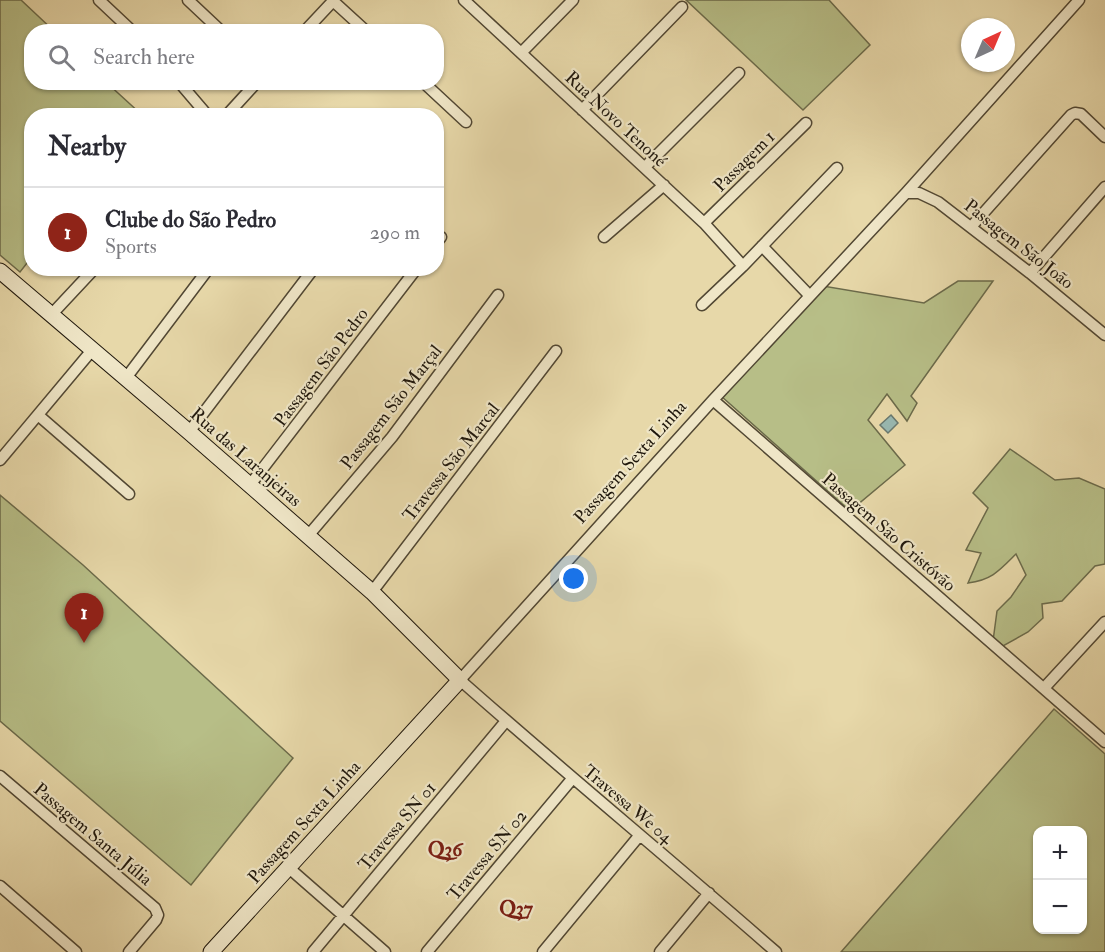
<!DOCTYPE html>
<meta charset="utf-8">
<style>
:root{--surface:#fff;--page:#f7f7f7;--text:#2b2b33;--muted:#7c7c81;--line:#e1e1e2;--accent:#8f2418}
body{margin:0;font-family:"IM FELL Double Pica",serif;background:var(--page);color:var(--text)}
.controls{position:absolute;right:18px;bottom:18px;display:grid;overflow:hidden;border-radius:12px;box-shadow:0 2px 4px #0004}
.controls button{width:54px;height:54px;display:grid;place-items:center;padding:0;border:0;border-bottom:2px solid var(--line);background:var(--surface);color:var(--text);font:30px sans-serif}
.compass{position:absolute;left:961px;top:18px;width:54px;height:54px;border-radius:50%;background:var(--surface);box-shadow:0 2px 4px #0004;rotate:44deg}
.you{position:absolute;left:574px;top:579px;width:21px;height:21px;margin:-15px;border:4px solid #fff;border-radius:50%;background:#1a73e8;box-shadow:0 0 0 9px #1a73e833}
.badge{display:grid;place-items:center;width:39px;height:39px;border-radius:50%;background:var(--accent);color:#fff;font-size:20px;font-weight:700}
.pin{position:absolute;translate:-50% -50px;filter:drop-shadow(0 2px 3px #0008)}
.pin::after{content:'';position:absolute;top:32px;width:21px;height:18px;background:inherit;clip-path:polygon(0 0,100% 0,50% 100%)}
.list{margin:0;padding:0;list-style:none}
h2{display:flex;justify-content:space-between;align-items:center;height:78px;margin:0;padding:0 24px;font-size:26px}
h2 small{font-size:20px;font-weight:400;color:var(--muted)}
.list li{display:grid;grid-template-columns:39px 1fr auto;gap:18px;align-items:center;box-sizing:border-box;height:90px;padding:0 24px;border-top:2px solid var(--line)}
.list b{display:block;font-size:22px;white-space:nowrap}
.list p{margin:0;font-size:20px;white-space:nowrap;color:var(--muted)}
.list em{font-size:20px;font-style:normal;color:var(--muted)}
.icon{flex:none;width:33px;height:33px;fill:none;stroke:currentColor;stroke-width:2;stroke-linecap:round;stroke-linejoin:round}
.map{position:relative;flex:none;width:1105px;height:952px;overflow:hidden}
.search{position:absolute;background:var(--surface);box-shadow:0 2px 4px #0004;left:24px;top:24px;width:420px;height:66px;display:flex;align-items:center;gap:15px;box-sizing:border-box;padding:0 21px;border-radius:24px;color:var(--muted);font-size:22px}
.panel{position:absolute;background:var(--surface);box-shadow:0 2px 4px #0004;left:24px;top:108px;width:420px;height:168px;border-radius:24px}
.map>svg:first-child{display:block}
.green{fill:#b7be87;stroke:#6b6a4a;stroke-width:1.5;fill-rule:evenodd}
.water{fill:#98b8b1;stroke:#68786f;stroke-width:1.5}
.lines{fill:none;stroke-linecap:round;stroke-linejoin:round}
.street-casing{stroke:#514733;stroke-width:13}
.secondary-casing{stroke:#1f170c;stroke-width:17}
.street{stroke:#efe6c7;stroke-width:10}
.secondary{stroke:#efe6c7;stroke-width:15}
.labels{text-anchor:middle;stroke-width:4.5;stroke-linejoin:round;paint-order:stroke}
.street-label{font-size:18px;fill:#1f170c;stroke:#efe6c7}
.neighbourhood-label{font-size:20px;font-weight:bold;fill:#7a1f14;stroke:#efe6c7}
</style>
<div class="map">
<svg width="1105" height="952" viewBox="0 0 1105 952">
<rect width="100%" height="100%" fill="#e7d8a9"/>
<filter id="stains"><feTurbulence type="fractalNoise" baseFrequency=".00333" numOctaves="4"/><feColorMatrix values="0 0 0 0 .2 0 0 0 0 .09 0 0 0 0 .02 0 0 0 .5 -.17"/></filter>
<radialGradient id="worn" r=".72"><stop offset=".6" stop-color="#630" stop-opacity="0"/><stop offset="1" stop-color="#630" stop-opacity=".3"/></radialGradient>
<path class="green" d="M0,0H21L54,31L32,32V82L107,83L142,115L32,116L31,258L20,272L0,255Z
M686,0H829L870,45L803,110Z
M958,281H993L911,396L917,403L907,421L887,394L868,420L905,465L850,511L721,396L823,286L924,303Z
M1010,449L1055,480L1079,478L1105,489V564L1095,566L1062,601L1042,604L1043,618L1028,632L1003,646L993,641L997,611L1011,597L1026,575L1016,554C1000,570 992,580 968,583L981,553L966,550L988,508L973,493Z
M0,495L83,565L293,758L191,885L0,721Z
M1054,709L1105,754V952H841ZM1082,830V930H1038V830Z"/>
<path class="water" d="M891,415L898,423L888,433L880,425Z"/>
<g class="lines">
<defs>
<path id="street" d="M99,0L133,32
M188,0L222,32
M332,0L367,32
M464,0L704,223L743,266
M304,32L333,1
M521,53L573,0
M179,82L208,116
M423,82L466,122
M582,110L682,7
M226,116L257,82
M645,167L739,73
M906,193H919L938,202L1030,273L1105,335
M704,223L806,123
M971,227L1071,115L1075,113L1081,114L1105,137
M604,237L664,185
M436,243L441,237
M762,246L809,295
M1030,273L1105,187
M702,305L743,266L837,168
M52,314L95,268
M126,378L209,268
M713,400L1105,742
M38,415L129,494
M189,432L314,268
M0,460L93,349
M250,485L417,268
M307,537L392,437L498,295
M372,592L556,351
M1045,687L1105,622
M0,776L155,908L158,915L156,920L129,952
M289,868L385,952
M0,886L76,952
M313,952L506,721
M427,952L572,779
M543,952L639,836
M660,952L709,893
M776,952C671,860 564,772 460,680L713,400L906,193L1079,0"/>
<path id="secondary" d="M0,271L189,432L372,592L460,680L211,952"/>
</defs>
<use href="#street" class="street-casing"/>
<use href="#secondary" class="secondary-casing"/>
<use href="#street" class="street"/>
<use href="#secondary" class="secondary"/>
</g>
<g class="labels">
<g class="street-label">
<text transform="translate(616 119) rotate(43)" y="6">Rua Novo Tenoné</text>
<text transform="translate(744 161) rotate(-45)" y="6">Passagem 1</text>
<text transform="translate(1019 244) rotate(38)" y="6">Passagem São João</text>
<text transform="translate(321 367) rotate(-53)" y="6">Passagem São Pedro</text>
<text transform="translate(391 407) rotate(-52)" y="6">Passagem São Marçal</text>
<text transform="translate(246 457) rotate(41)" y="6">Rua das Laranjeiras</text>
<text transform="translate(451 462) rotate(-52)" y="6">Travessa São Marcal</text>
<text transform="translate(630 462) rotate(-48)" y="6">Passagem Sexta Linha</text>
<text transform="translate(889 532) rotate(41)" y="6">Passagem São Cristóvão</text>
<text transform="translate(628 804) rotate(40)" y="6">Travessa We 04</text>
<text transform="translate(304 822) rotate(-48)" y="6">Passagem Sexta Linha</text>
<text transform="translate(397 826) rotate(-50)" y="6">Travessa SN 01</text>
<text transform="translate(93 834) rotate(40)" y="6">Passagem Santa Júlia</text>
<text transform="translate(487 855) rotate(-50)" y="6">Travessa SN 02</text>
</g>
<g class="neighbourhood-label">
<text x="445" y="856">Q36</text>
<text x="516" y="915">Q37</text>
</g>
</g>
<rect width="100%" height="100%" filter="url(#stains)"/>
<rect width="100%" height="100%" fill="url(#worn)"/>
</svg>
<div class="controls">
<button>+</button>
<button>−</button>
</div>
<svg class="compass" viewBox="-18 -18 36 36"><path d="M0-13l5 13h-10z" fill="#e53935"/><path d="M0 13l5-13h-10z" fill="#7c7c81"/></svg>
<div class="you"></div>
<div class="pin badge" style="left:84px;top:643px">1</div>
<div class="search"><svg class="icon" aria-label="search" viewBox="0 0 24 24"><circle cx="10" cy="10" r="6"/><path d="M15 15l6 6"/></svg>Search here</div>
<section class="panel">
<h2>Nearby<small></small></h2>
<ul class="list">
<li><span class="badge">1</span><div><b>Clube do São Pedro</b><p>Sports</p></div><em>290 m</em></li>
</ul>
</section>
</div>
